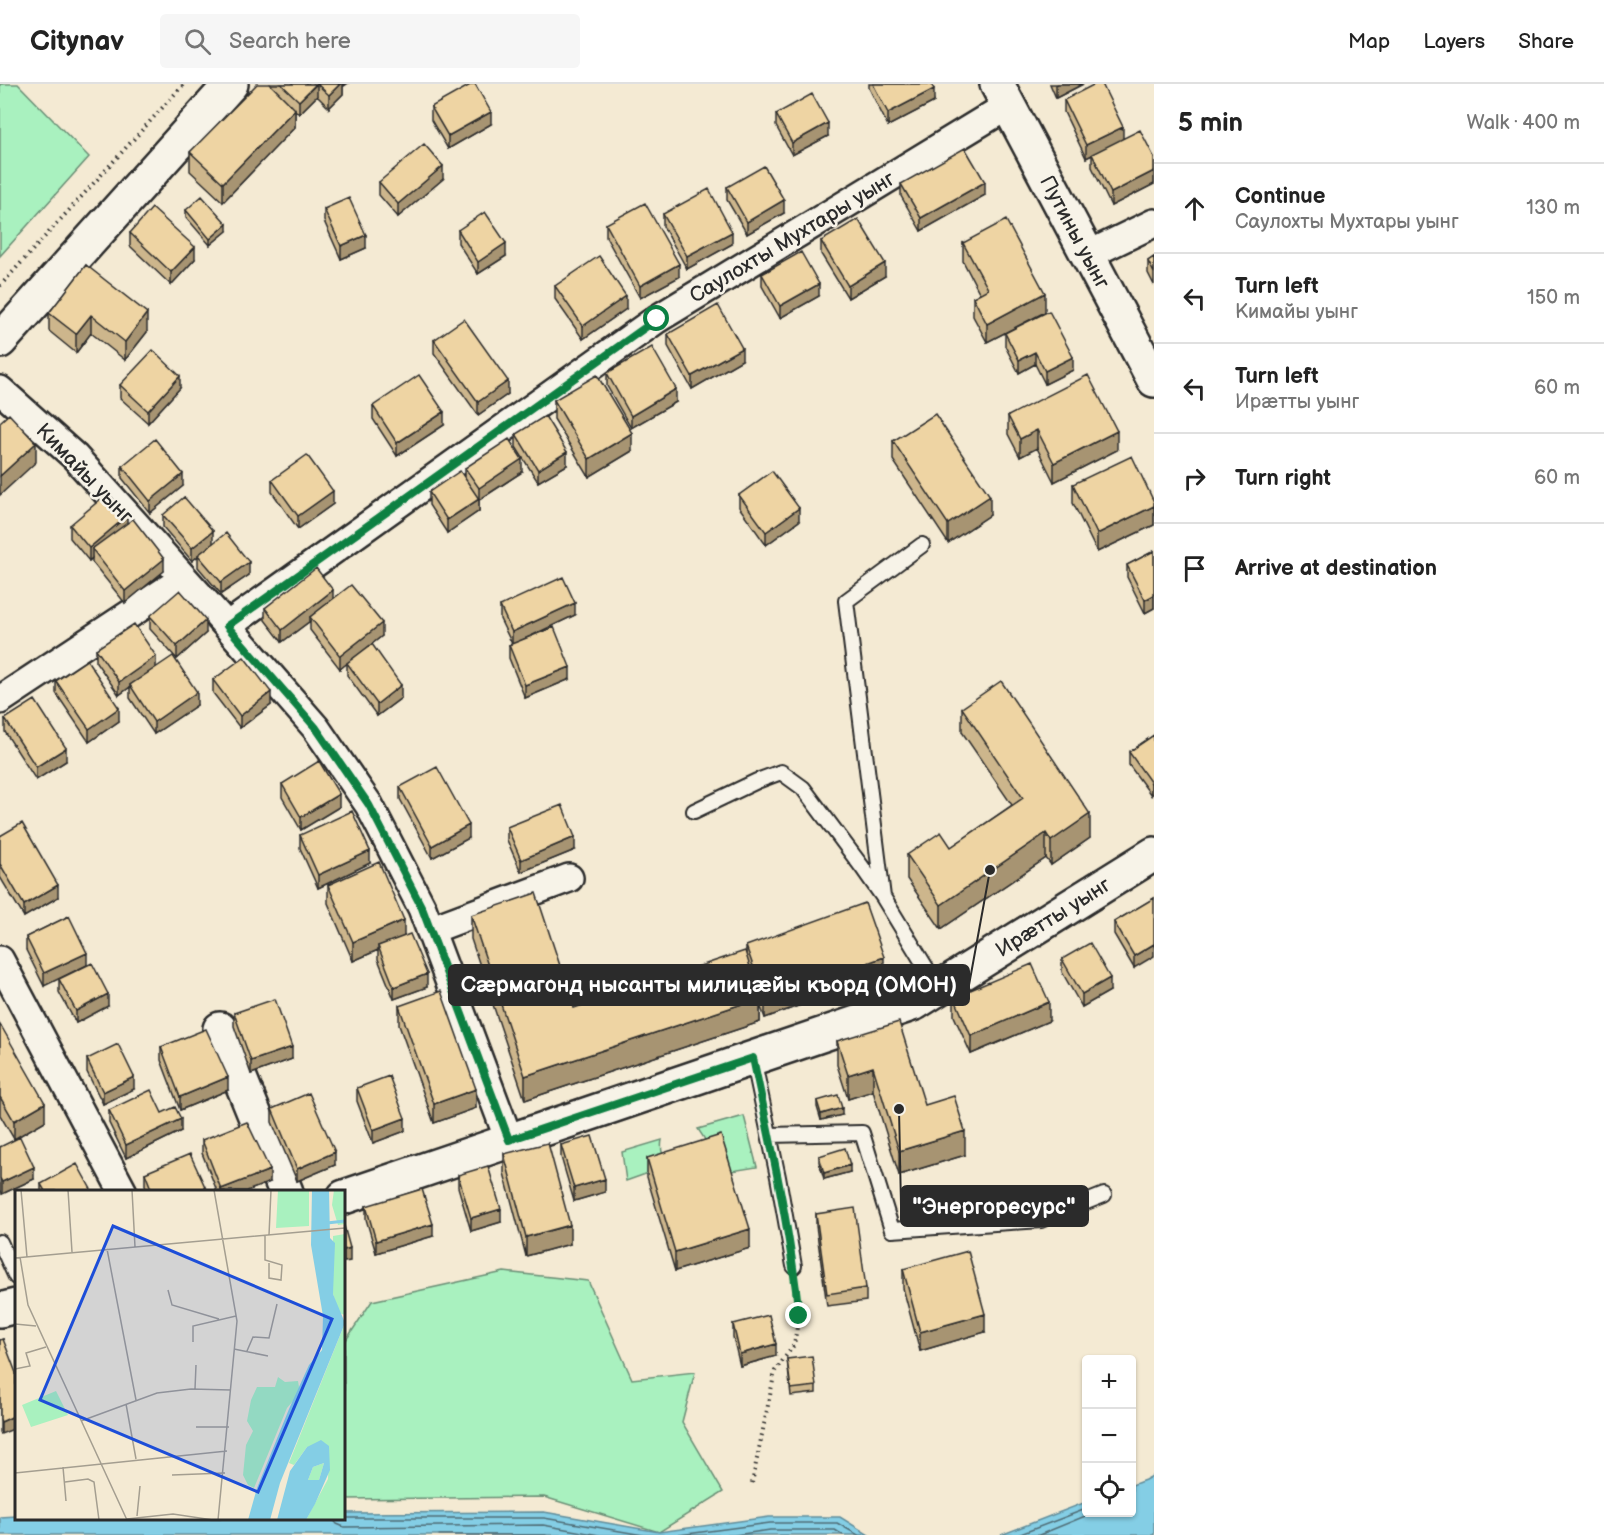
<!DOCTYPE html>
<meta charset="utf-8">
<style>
:root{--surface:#fff;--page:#f6f6f6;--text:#222;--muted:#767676;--line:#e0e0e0}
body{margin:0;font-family:"Balsamiq Sans",sans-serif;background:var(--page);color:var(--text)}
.controls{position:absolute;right:18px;bottom:18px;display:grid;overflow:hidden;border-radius:6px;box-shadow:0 2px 4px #0004}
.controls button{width:54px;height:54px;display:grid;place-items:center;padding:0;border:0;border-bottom:2px solid var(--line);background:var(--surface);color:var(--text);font:30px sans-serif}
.stop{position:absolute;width:18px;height:18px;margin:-14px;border:4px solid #0b8043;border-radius:50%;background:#fff}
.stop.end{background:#0b8043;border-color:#fff;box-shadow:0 2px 6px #0008}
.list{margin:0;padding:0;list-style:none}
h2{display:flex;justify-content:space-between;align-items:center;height:78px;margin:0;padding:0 24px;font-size:26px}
h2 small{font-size:20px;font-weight:400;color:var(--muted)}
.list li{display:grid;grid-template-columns:39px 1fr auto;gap:18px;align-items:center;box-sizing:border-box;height:90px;padding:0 24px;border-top:2px solid var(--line)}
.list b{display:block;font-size:22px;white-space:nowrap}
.list p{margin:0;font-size:20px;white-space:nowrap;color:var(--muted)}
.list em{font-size:20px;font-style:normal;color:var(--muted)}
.icon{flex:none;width:33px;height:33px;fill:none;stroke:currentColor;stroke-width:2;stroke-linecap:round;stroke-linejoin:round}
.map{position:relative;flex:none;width:1154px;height:1451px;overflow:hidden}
header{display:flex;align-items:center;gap:36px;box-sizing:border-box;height:84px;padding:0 30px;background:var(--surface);border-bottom:2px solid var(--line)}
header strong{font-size:28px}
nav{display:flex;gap:33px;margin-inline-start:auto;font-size:21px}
.search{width:420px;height:54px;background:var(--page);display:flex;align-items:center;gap:15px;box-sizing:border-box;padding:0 21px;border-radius:6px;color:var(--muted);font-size:22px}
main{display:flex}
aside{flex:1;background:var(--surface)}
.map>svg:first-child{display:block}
.green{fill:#a9f1bf;stroke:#6a8e75;stroke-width:1.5}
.water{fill:#84cee5;stroke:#608d9b;stroke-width:1.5}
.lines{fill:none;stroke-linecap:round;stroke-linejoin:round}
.shore{stroke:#4f6c75;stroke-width:1.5}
.lane-casing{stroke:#2b2b2b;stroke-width:18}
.street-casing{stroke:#2b2b2b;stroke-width:32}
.secondary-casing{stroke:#2b2b2b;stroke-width:38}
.path{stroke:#2b2b2b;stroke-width:4;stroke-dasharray:1.5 4.5;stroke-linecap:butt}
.lane{stroke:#f7f3e8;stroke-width:14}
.street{stroke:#f7f3e8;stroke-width:27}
.secondary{stroke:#f7f3e8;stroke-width:33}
.wall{fill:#cdb68c;stroke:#2b2b2b;stroke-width:1.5}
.shaded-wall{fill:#a79472;stroke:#2b2b2b;stroke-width:1.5}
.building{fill:#eed4a3;stroke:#2b2b2b;stroke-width:1.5}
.route{stroke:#0b8043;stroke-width:8}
.labels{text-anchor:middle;stroke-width:5;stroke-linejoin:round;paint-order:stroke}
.street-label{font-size:21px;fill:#2b2b2b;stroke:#f7f3e8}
.inset-river{fill:none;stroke:#84cee5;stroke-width:3}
.inset-road{fill:none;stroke:#a49e90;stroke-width:1.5}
.view{fill:#1d4ed8;fill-opacity:0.15;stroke:#1d4ed8;stroke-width:3}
.inset-edge{fill:none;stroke:#2b2b2b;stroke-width:3}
.leader{fill:none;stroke:#2b2b2b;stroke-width:2}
.callout-dot{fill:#2b2b2b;stroke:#f7f3e8;stroke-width:2}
.callout{fill:#2b2b2b;stroke:#2b2b2b;stroke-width:2}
.callout-label{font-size:22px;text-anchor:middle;font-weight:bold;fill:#fff}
</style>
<header>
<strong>Citynav</strong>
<div class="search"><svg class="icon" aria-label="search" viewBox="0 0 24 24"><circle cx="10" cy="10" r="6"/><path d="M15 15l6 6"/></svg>Search here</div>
<nav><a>Map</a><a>Layers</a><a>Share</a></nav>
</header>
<main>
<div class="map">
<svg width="1154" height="1451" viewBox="0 0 1154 1451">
<rect width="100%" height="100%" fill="#f4ead3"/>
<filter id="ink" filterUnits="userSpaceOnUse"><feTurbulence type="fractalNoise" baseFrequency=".0167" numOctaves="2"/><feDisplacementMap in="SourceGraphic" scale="12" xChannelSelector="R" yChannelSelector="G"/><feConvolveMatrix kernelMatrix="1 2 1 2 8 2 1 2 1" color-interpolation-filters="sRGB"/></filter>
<g filter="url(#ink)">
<path class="green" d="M0,0H18L89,73L0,172Z
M744,1032L757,1083L732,1087L707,1062L704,1054L698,1045Z
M662,1056C660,1066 663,1073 668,1082L626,1097L622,1068Z
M504,1188L588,1197L632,1295L695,1288L682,1338L723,1408L659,1448L544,1413L344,1415V1259L372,1217Z"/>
<path class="water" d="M1154,1391V1451H1001L1086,1418V1428H1132V1401L1145,1396Z
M544,1428L659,1448L769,1433H840L869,1451H0V1433L16,1432V1434H344V1429Z"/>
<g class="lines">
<path class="shore" d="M332,1434L337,1440L344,1443L543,1441L599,1451
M342,1434H544L643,1451
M439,1451H546
M679,1451L770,1439H837L858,1451
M735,1451L770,1446H835L843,1451
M1018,1451L1086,1425
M1039,1451L1095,1428"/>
<defs>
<path id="lane" d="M694,727L757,697L781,688L803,704L862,783L883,813L939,905
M883,813L846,517L922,461
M753,974L778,1093L794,1182
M769,1051L862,1049L892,1146L1041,1136L1104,1111
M0,1158L16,1193"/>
<path id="street" d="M1088,171L1154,139
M0,306L75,373L227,542L316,644L369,721L422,824L509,1056
M227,542L657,235L1009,21
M0,616L183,495
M430,846L569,794
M0,876L123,1108"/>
<path id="secondary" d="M997,0L1154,296
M0,257L231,0
M220,945L286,1108
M344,1113L915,919L1154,770
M0,1226L16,1222"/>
</defs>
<use href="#lane" class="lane-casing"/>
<use href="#street" class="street-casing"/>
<use href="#secondary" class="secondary-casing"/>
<path class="path" d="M0,202L184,0
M752,1399L775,1287L794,1261L799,1231L796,1199"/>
<use href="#lane" class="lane"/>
<use href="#street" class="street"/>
<use href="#secondary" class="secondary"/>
</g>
<path class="wall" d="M270,0H347L344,2L343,1V10L329,24L317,12L299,30L295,26V43L223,118L190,87V68Z
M869,0H931L934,18L888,42L869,4Z
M1050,0H1083L1056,14Z
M1064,16L1123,54L1154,73V100L1111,122L1092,83V71L1086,74L1064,28Z
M431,23L491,40L448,65L431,36Z
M776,30L828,52L792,71L776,42Z
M443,95L398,133L379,111V98Z
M901,100L985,111L921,147L901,112Z
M727,103L784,129L747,150L727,116Z
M324,125L366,164L341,175L324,137Z
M186,126L227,147L210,161L186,133Z
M663,130L732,160L687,185L663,142Z
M606,140L679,193L640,214L606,153Z
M458,146L506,172L478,190L458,159Z
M130,149L195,175L171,201L130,162Z
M821,157L885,192L848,214L821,170Z
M963,159L1045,228L987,258L973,232V213L980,210L963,177Z
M1154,173V201L1148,189V177Z
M86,181L147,248L125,276L91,249L76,269L49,247V229Z
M762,190L819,212L780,234L762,202Z
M555,202L626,225L583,255L555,215Z
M1005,249L1073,286L1045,300L1035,280L1019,289L1005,262Z
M668,250L742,276L692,305L668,262Z
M434,256L508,310L478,331L434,269Z
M607,289L676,318L631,344L607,302Z
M120,301L180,304L148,339L120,314Z
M554,316L632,367L589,393L554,335Z
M373,322L444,341L397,372L373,335Z
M1008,332L1117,366L1054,398L1037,364L1020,373L1008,350Z
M516,350L567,381L538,398L516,363Z
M893,357L990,431L948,459L893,376Z
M122,382L183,402L150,429L122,394Z
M465,384L522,388L479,416V427L447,449L429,421V408L465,394Z
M272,396L333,420L298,445L272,408Z
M1073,400L1154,418V441L1097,468L1073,419Z
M739,411L799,437L766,461L739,423Z
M163,431L213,459L249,491L221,510L198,483V472L192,477L163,443Z
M127,439L164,487L125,519L92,478V474L89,477L70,454V441Z
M1154,467V524L1145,529L1127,493V481Z
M333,515L382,552L363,567L401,614L377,632L347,591V579L340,585L310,546V537L282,558L265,536V524Z
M500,522L575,531L522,556L570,595L525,614L509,574V561L512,560L500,535Z
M150,532L206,549L177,575L150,545Z
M96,565L156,584L197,621L154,650L130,614V603L119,611L96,578Z
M213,596L271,621L240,644L213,609Z
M56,597L119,637L89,658L56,609Z
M962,624L1090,754L1051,781L1046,774L941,845L907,795V771L951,763L1012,721L962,648Z
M5,635L66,677L36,696L5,648Z
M1154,651L1151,711L1129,681V668Z
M282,700L339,723L301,746L282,713Z
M400,703L469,754L432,774L400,715Z
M507,743L575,766L521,788L507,756Z
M300,751L370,779L318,804L300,764Z
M0,752L58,813L24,833L0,793Z
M328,801L404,852L427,903L394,915L378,875V866L353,877L328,819Z
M1154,814L1134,884L1114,850V838Z
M471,831L574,924L746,870V862L884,891L765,934L760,921V938L525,1016L471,855Z
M69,832L44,902L26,866V853Z
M1062,875L1110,907L1082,923L1062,888Z
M59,895L108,922L76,939L59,908Z
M954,913L1049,937L971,970L954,932Z
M399,922L476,1024L434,1039L399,941Z
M234,929L292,975L251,990L234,942Z
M0,940L45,1037L14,1055L0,1031Z
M837,957L925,1021L965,1071L899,1091L873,1007L848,1015L837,981Z
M161,963L228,1006L180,1026L161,976Z
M87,975L134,1005L103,1020L87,988Z
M357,1004L405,1047L373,1059L357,1017Z
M817,1017L842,1031L821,1036L817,1023Z
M272,1025L335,1081L297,1097L272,1038Z
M109,1026L162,1029L181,1047L126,1074L109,1039Z
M202,1056L270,1098L247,1107H217L202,1069Z
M561,1061L605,1108L574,1117L561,1073Z
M0,1063L34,1095L2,1110L0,1106Z
M504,1070L570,1160L526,1172L504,1089Z
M819,1072L850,1088L824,1095L819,1078Z
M647,1074L750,1164L675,1187L647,1093Z
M145,1089L207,1107H147L145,1101Z
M458,1091L501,1138L471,1147L458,1103Z
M41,1100L92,1107H41Z
M366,1122L433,1152L376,1169L366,1135Z
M816,1130L866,1204V1217L827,1222L816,1142Z
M903,1185L985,1248L920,1267L903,1204Z
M733,1240L776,1272L740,1282L733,1253Z
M3,1255L1,1350L0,1348V1256Z
M787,1275L816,1302V1309L791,1312Z"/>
<path class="shaded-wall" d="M317,0V12L299,30V17Z
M340,0H343V10L329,24V11Z
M1058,0H1083L1056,14V1Z
M934,5V18L888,42V29Z
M295,25V43L223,118V99Z
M491,28V40L448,65V52Z
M828,39V52L792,71V59Z
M1123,43V56L1086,74V61Z
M443,82V95L398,133V120Z
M1154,87V100L1111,122V109Z
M985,98V111L921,147V134Z
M784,116V129L747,150V138Z
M227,140V147L210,161V155Z
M732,148V160L687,185V172Z
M366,151V164L341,175V162Z
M506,159V172L478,190V178Z
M195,163V175L171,201V188Z
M885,179V192L848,214V202Z
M679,180V193L640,214V202Z
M819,200V212L780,234V222Z
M1045,209V228L987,258V240Z
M626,212V225L583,255V242Z
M147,229V248L125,276V258Z
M91,231V249L76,269V250Z
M742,264V276L692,305V292Z
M1035,268V280L1019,289V276Z
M1073,273V286L1045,300V287Z
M180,292V304L148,339V327Z
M508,297V310L478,331V318Z
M676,305V318L631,344V332Z
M444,328V341L397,372V359Z
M1037,346V364L1020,373V355Z
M1117,347V366L1054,398V379Z
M632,349V367L589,393V375Z
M36,359V378L0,411V392Z
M567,368V381L538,398V386Z
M522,375V388L479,416V427L447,449V436L479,415V404Z
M183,390V402L150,429V417Z
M333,407V420L298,445V432Z
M990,412V431L948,459V440Z
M1154,422V441L1097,468V450Z
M799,424V437L766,461V448Z
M127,432V445L92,465V474L89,477V464Z
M213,447V460L198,471V472L192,477V464Z
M164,475V487L125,519V507Z
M249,478V491L221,510V498Z
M333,506V519L310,533V537L282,558V546Z
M1154,511V524L1145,529V516Z
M575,519V531L512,561V548Z
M206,536V549L177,575V562Z
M382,539V552L340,585V572Z
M156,572V585L130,601V603L119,611V598Z
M570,583V595L525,614V601Z
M401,601V614L377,632V620Z
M197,608V621L154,650V638Z
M271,608V621L240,644V632Z
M119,624V637L89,658V645Z
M66,664V677L36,696V683Z
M1154,697V709L1151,711V699Z
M339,710V723L301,746V733Z
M1090,730V754L1051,781V757Z
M469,741V754L432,774V762Z
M1046,749V774L941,845V821Z
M575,753V766L521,788V776Z
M370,767V779L318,804V791Z
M58,801V813L24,833V821Z
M404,836V855L378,862V866L353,877V858Z
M1154,860V872L1134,884V872Z
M87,869V881L44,902V889Z
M884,873V891L765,934V916Z
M427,890V903L394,915V903Z
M1110,894V907L1082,923V910Z
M108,910V922L76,939V927Z
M760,914V938L525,1016V992Z
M1049,918V937L971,970V952Z
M292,963V975L251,990V977Z
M873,983V1007L848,1015V991Z
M134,993V1005L103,1020V1008Z
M228,993V1006L180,1026V1013Z
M476,1005V1024L434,1039V1020Z
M45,1019V1037L14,1055V1037Z
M842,1024V1031L821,1036V1030Z
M405,1034V1047L373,1059V1046Z
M181,1035V1047L126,1074V1061Z
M965,1047V1071L899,1091V1067Z
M335,1068V1081L297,1097V1085Z
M850,1081V1088L824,1095V1089Z
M34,1083V1095L2,1110V1098Z
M270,1086V1098L247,1107H221V1105Z
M605,1095V1108L574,1117V1104Z
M501,1125V1138L471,1147V1134Z
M433,1140V1152L376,1169V1157Z
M570,1141V1160L526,1172V1153Z
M750,1145V1164L675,1187V1168Z
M350,1164V1177L344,1178V1166Z
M985,1230V1248L920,1267V1248Z
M776,1260V1272L740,1282V1270Z
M16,1331V1344L1,1350V1338Z"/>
<path class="building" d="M257,0H270L295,25L223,99L190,68Z
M281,0H316L299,17Z
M317,0H340L329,11Z
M472,0H475L491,28L448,52L431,23Z
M873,0H931L934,5L888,29Z
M1095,0H1102L1123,43L1086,61L1064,16Z
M812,10L828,39L792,59L776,30Z
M1140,46L1154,73V87L1111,109L1092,70Z
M424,60L443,82L398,120L379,98Z
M965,64L985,98L921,134L901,100Z
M764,82L784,116L747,138L727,103Z
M709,105L732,148L687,172L663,130Z
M202,112L227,140L210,155L186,126Z
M349,114L366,151L341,162L324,125Z
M645,119L679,180L640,202L606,140Z
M152,124L195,163L171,188L130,149Z
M485,128L506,159L478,178L458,146Z
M858,135L885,179L848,202L821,157Z
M1006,136L1045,209L987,240L973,213L988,205L963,159Z
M801,168L819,200L780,222L762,190Z
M599,172L626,212L583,242L555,202Z
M1154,173V189L1148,177Z
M86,181L147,229L125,258L91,231L76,250L49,229Z
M718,221L742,264L692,292L668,250Z
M1049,227L1073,273L1045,287L1035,268L1019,276L1005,249Z
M464,235L508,297L478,318L434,256Z
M652,263L676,305L631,332L607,289Z
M153,266L180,292L148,327L120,301Z
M419,291L444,328L397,359L373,322Z
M597,291L632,349L589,375L554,316Z
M1088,291L1117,347L1054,379L1037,346L1020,355L1008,332Z
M9,330L36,359L0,392V338Z
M935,330L990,412L948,440L893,357Z
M545,332L567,368L538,386L516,350Z
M155,355L183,390L150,417L122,382Z
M509,355L522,375L479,404L465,384Z
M307,371L333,407L298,432L272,396Z
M1132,372L1154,418V422L1097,450L1073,400Z
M460,387L479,415L447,436L429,408Z
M772,387L799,424L766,448L739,411Z
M108,409L127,432L89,464L70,441Z
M184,413L213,447L192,464L163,431Z
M133,435L164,475L125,507L92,465Z
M226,449L249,478L221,498L198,471Z
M1154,467V511L1145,516L1127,481Z
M316,484L333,506L282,546L265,524Z
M563,493L575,519L512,548L500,522Z
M351,501L382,539L340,572L310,533Z
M180,506L206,536L177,562L150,532Z
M134,540L156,572L119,598L96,565Z
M554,543L570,583L525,601L509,561Z
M372,560L401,601L377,620L347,579Z
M173,572L197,608L154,638L130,601Z
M244,573L271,608L240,632L213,596Z
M87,576L119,624L89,645L56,597Z
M1001,597L1090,730L1051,757L1046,749L941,821L907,771L941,748L951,763L1023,714L962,624Z
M35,616L66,664L36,683L5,635Z
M1154,651V697L1151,699L1129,668Z
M319,677L339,710L301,733L282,700Z
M437,683L469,741L432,762L400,703Z
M562,721L575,753L521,776L507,743Z
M352,727L370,767L318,791L300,751Z
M22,739L58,801L24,821L0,780V752Z
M379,778L404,836L353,858L328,801Z
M536,809L574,924L745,867L760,914L525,992L471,831Z
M1154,814V860L1134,872L1114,838Z
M865,819L884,873L765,916L746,862Z
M69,832L87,869L44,889L26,853Z
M410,850L427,890L394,903L378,862Z
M1090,859L1110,894L1082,910L1062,875Z
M92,879L108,910L76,927L59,895Z
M1032,880L1049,918L971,952L954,913Z
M441,907L476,1005L434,1020L399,922Z
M275,915L292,963L251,977L234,929Z
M899,938L925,1021L954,1012L965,1047L899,1067L873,983L848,991L837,957Z
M0,940L45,1019L14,1037L0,1013Z
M206,945L228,993L180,1013L161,963Z
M118,960L134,993L103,1008L87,975Z
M389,992L405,1034L373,1046L357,1004Z
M151,1006L162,1029L175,1023L181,1035L126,1061L109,1026Z
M309,1009L335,1068L297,1085L272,1025Z
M838,1011L842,1024L821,1030L817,1017Z
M247,1038L270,1086L221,1105L202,1056Z
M721,1051L750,1145L675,1168L647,1074Z
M592,1052L605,1095L574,1104L561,1061Z
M20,1053L34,1083L2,1098L0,1094V1063Z
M548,1059L570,1141L526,1153L504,1070Z
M845,1064L850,1081L824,1089L819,1072Z
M190,1070L207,1107H152L145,1089Z
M77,1080L92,1107H45L41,1100Z
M488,1082L501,1125L471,1134L458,1091Z
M422,1105L433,1140L376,1157L366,1122Z
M855,1124L866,1204L827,1210L816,1130Z
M344,1142L350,1164L344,1166Z
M968,1167L985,1230L920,1248L903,1185Z
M769,1231L776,1260L740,1270L733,1240Z
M3,1255L16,1289V1331L1,1338L0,1335V1256Z
M812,1272L816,1302L791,1305L787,1275Z"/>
</g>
<g class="lines" filter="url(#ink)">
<path class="route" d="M657,235L227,542L316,644L369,721L422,824L509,1056L753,974C771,1060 790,1145 799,1232"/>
</g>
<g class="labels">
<g class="street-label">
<text transform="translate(1075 148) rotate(62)" y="7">Путины уынг</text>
<text transform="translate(792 153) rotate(-31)" y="7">Саулохты Мухтары уынг</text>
<text transform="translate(85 389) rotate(46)" y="7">Кимайы уынг</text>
<text transform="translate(1053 833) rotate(-32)" y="7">Ирæтты уынг</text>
</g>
</g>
<g transform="translate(15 1106)">
<rect width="330" height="330" fill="#f4ead3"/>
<path d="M263,0H294V36L261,38ZM319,0H330V34L323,35L317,15ZM330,44V125L324,123L318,104V46ZM330,133V330H291L313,289L314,256L292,257L279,275L274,273ZM263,187L270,192L283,191L285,203L272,218L239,298L233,295L228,285L231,255L238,241L232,231L236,210L242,197H260ZM41,201L53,225L16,237L7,215ZM309,273L304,290H293L298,277Z" fill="#a9f1bf"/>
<path d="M297,0H314L315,48L320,53L318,104L330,133L265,293L255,330H233L242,298L274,219L294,175L307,160L308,126L296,55ZM306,250L314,256L315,280L300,314L291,330H262L275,281L292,257ZM309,273L304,290H293L298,277Z" fill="#84cee5" fill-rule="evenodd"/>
<path class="inset-river" d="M312,33L330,31"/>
<path class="inset-road" d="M6,0L12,67M53,0L57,62M117,0L120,57M199,0L222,131L203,330M254,45L256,0M250,46V70L267,75L266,90L254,88V73M92,59L121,210M5,67L13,115L112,330M0,68L330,38M153,100L157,115L204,129M0,134L21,136M178,152V136L221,126M219,159L253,166M232,161L238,147L254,148L262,114M0,179L15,176L11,163L31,157M180,199L181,175M111,214L121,269M66,231L142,203L176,199L216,200M181,237H214M48,277L51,311M0,283L212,261M157,285L210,283M50,292L73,289L79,292L84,330M122,326L125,296M112,329L158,324L198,330"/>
<path class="view" d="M98,36L317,129L243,302L25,210Z"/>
<rect width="330" height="330" class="inset-edge"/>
</g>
<path class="leader" d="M990 786L969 901M899 1025L901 1122"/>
<g class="callout-dot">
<circle cx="990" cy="786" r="6"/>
<circle cx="899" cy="1025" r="6"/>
</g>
<g class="callout">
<rect x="449" y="881" width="520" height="40" rx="6"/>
<rect x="901" y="1102" width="187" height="40" rx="6"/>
</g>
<g class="callout-label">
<text x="709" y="908">Сæрмагонд нысанты милицæйы къорд (ОМОН)</text>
<text x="994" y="1130">"Энергоресурс"</text>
</g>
</svg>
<div class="controls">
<button>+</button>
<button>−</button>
<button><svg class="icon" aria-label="locate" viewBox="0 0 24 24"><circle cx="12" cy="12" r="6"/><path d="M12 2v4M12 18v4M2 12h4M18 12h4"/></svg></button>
</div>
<div class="stop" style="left:657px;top:235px"></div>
<div class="stop end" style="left:799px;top:1232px"></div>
</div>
<aside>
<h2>5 min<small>Walk · 400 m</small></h2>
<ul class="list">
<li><svg class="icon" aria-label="ahead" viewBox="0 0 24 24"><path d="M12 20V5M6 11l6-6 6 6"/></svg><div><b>Continue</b><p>Саулохты Мухтары уынг</p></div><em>130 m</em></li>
<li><svg class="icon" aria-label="left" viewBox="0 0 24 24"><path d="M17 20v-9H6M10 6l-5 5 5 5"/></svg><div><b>Turn left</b><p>Кимайы уынг</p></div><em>150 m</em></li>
<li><svg class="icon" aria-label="left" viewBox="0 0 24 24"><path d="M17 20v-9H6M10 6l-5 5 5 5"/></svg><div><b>Turn left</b><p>Ирæтты уынг</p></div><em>60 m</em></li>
<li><svg class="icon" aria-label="right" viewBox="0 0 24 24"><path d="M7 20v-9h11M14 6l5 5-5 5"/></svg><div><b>Turn right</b></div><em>60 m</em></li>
<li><svg class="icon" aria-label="arrive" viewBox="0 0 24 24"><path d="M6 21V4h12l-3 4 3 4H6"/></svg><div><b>Arrive at destination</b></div></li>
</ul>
</aside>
</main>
